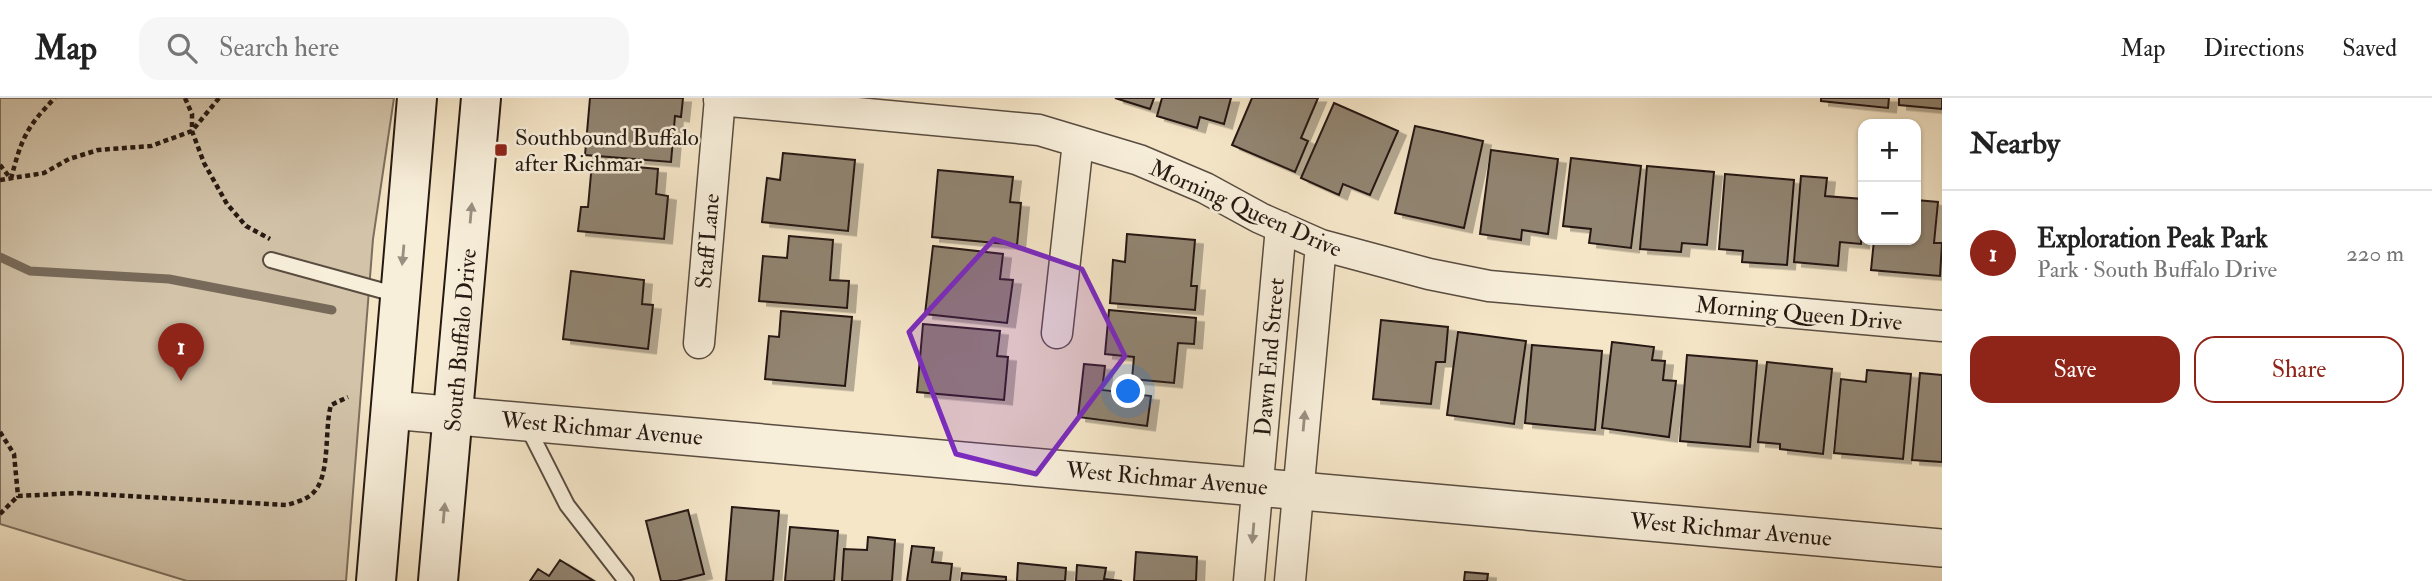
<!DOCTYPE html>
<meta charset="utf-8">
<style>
:root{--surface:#fff;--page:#f6f6f6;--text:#222;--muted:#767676;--line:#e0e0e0;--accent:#8f2418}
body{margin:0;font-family:"IM FELL Double Pica",serif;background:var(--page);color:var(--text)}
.controls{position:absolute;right:21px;top:21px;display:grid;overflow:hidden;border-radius:14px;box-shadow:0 2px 5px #0004}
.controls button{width:63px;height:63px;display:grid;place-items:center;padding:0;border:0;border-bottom:2px solid var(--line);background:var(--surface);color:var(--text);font:35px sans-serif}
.you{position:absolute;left:1129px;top:294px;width:24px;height:24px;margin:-18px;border:5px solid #fff;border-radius:50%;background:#1a73e8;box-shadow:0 0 0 10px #1a73e833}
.badge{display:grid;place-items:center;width:46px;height:46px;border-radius:50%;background:var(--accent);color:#fff;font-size:23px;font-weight:700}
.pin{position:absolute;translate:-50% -58px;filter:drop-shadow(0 2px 4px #0008)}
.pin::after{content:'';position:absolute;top:37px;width:24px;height:21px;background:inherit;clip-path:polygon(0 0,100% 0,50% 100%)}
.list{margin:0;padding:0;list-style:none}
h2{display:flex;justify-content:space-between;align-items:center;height:91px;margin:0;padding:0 28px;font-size:30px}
h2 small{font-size:23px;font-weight:400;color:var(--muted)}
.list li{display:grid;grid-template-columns:46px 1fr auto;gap:21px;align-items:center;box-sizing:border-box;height:126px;padding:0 28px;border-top:2px solid var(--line)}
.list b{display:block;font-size:26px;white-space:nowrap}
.list p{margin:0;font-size:23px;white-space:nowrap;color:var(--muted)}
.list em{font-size:23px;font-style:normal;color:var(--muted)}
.actions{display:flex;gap:14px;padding:21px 28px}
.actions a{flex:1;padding:16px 0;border:2px solid var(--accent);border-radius:21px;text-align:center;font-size:24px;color:var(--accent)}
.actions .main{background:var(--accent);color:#fff}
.icon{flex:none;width:38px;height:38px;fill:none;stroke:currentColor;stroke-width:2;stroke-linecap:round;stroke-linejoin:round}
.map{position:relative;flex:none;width:1942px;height:483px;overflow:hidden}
header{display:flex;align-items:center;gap:42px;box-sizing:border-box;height:98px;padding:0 35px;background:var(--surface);border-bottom:2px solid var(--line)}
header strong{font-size:33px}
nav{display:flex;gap:38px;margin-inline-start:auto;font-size:24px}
.search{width:490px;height:63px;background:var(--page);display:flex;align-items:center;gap:18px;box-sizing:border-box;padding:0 24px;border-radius:21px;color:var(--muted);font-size:26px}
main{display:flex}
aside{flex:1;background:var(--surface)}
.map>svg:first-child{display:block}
.green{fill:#d2c3a9;stroke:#7c6e5e;stroke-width:2}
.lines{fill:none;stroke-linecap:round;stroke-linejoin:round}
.stream{stroke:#776a5a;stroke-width:9}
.building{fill:#918471;stroke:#251912;stroke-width:2;filter:url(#shadow)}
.service-casing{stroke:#594c40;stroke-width:18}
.minor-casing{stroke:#594c40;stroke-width:33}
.tertiary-casing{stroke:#594c40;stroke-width:40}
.secondary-casing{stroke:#251912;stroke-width:42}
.path{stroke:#251912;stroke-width:4.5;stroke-dasharray:5 3.5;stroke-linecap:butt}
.service{stroke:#f8efdb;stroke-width:14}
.minor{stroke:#f8efdb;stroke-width:30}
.tertiary{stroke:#f8efdb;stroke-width:37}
.secondary{stroke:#f8efdb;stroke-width:38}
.oneway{fill:#998f81}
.marked{fill:#7b2cbf;fill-opacity:0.2;stroke:#7b2cbf;stroke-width:5;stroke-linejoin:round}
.poi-dot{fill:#8f2418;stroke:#f8efdb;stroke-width:2.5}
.labels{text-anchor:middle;stroke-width:5;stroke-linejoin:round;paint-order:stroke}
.poi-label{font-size:23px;fill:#251912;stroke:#f8efdb;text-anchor:start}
.street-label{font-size:23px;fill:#251912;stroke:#f8efdb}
</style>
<header>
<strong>Map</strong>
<div class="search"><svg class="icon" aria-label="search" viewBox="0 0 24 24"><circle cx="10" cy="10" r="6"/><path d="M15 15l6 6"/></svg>Search here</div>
<nav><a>Map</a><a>Directions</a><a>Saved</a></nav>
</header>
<main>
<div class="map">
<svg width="1942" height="483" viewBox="0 0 1942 483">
<defs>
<filter id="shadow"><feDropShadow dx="8" dy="4.5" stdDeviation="0" flood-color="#0004"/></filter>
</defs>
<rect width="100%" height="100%" fill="#f5e6c8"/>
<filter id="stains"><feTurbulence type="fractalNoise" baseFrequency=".00286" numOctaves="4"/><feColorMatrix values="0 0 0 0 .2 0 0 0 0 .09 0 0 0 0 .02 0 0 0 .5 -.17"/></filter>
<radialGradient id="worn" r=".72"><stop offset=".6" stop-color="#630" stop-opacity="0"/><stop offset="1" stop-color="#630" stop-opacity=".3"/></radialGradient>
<path class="green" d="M0,0H394L373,141L346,483H187L0,426Z"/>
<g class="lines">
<path class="stream" d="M0,159L30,173L169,181L332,212"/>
</g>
<path class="building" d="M590,0H683L681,19L675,18L671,64L585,57Z
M1115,0H1154L1150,11Z
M1162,0H1231L1224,26L1200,19L1197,30L1157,18Z
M1252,0H1318L1301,40L1308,43L1295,74L1232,47Z
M1821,0H1889L1888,10L1821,3Z
M1899,0H1942V11L1899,7Z
M1334,5L1398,33L1370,97L1343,86L1339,97L1301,80Z
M1415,28L1483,43L1464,130L1395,115Z
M1491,52L1558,61L1548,136L1522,132L1521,142L1480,136Z
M783,55L855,62L848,133L762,124L767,80L780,82Z
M1571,60L1641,68L1631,150L1589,145L1591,131L1563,128Z
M592,65L658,71L656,96L668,98L664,141L578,133L581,109H588Z
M1647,68L1714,74L1707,147L1682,145L1681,154L1640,151Z
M938,72L1013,79L1010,104L1021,105L1017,147L932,139Z
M1725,76L1794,82L1787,167L1742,164L1743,153L1719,151Z
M1801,78L1827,80L1825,98L1863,101L1861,146L1840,144L1838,168L1794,164Z
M1916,102L1938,104L1934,145H1942L1940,178L1871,172L1874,142H1916Z
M1127,136L1195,142L1191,188H1197L1195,212L1110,205L1113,162L1125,164Z
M789,138L833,142L830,182L849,183L847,210L759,203L763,158L787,160Z
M933,148L1003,156L1000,181L1013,182L1007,225L925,216Z
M571,173L644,182L642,206L653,207L648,251L563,241Z
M1109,212L1196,220L1194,246L1178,245L1174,285L1132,281L1134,259L1105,256Z
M781,213L852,219L845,288L765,281L769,238L779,239Z
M1381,222L1448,229L1445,264H1436L1431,306L1373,301Z
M923,226L1000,233L997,258L1008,259L1004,302L917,294Z
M1458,234L1526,243L1514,326L1447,317Z
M1612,244L1654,249L1652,262L1665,263L1663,282L1676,283L1669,339L1602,330Z
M1532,247L1602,253L1595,332L1525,325Z
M1687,257L1757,263L1750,349L1680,343Z
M1767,264L1832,271L1823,356L1780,351V346L1758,344Z
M1084,266L1105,268L1102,292L1151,298L1147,328L1078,319Z
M1867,272L1911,276L1903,361L1834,355L1841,281L1866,284Z
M1920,275L1942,277V364L1912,362Z
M732,409L779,413L773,483H726Z
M688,412L704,476L677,483H661L646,423Z
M790,429L838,433L834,483H785Z
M868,439L895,442L892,483H842L844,451L867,452Z
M912,448L934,450L932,464L952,466L950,483H907Z
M1136,454L1197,459L1196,483H1134Z
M560,462L594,483H530L538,471L549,478Z
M1018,465L1066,470L1065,483H1017Z
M1077,467L1106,470L1104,481L1122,483H1076Z
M1465,474L1488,476L1487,483H1464Z
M962,475L1006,479V483H961Z"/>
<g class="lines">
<defs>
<path id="service" d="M271,162L398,197
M527,328L567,407L626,483"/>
<path id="minor" d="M719,2L1039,32L1139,62L1205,90L1260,120L1321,147L1429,176L1489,188L1942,228
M1057,235L1078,44
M699,245L720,0
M1249,483L1281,129
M1290,483L1321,147"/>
<path id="tertiary" d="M391,312L1942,450"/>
<path id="secondary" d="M376,483L417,0
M438,483L481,0"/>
</defs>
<use href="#service" class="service-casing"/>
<use href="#minor" class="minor-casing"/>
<use href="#tertiary" class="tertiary-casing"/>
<use href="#secondary" class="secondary-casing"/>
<path class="path" d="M185,0L192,16V33L204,65L227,106L246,128L270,141
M0,67L11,81
M11,81C21,42 26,29 55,0
M0,82L44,75L69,61L98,52L151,48L192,33L219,0
M0,334L14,356L18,398L77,395L287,407C296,404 306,402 313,395C331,378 324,331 331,307L348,299
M0,416L18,398"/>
<use href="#service" class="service"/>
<use href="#minor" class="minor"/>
<use href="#tertiary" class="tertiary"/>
<use href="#secondary" class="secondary"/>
</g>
<defs><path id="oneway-solid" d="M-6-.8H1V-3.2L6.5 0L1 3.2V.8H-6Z" transform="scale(1.75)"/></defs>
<g class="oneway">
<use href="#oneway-solid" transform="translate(471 115) rotate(-85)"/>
<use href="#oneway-solid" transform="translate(403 157) rotate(95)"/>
<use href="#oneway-solid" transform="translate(1304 323) rotate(-85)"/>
<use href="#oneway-solid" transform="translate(444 415) rotate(-85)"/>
<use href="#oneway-solid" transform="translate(1253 435) rotate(95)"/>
</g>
<path class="marked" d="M994,141L1082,171L1125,258L1036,376L956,356L909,234Z"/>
<rect class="poi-dot" x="494" y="45" width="14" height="14" rx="3.5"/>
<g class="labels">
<g class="poi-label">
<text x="515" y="47">Southbound Buffalo<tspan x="515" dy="26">after Richmar</tspan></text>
</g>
<g class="street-label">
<text transform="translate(1246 110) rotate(24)" y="8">Morning Queen Drive</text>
<text transform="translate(707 143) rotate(-85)" y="8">Staff Lane</text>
<text transform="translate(1799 215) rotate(5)" y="8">Morning Queen Drive</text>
<text transform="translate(460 242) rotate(-85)" y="8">South Buffalo Drive</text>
<text transform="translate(1269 259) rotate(-85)" y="8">Dawn End Street</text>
<text transform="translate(602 330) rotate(5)" y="8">West Richmar Avenue</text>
<text transform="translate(1167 380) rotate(5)" y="8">West Richmar Avenue</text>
<text transform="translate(1731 431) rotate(5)" y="8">West Richmar Avenue</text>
</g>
</g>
<rect width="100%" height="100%" filter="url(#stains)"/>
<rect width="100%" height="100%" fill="url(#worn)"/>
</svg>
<div class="controls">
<button>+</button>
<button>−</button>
</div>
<div class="you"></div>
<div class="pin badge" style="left:181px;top:283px">1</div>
</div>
<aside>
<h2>Nearby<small></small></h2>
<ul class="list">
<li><span class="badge">1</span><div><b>Exploration Peak Park</b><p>Park · South Buffalo Drive</p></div><em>220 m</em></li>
</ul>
<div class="actions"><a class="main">Save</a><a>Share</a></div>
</aside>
</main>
